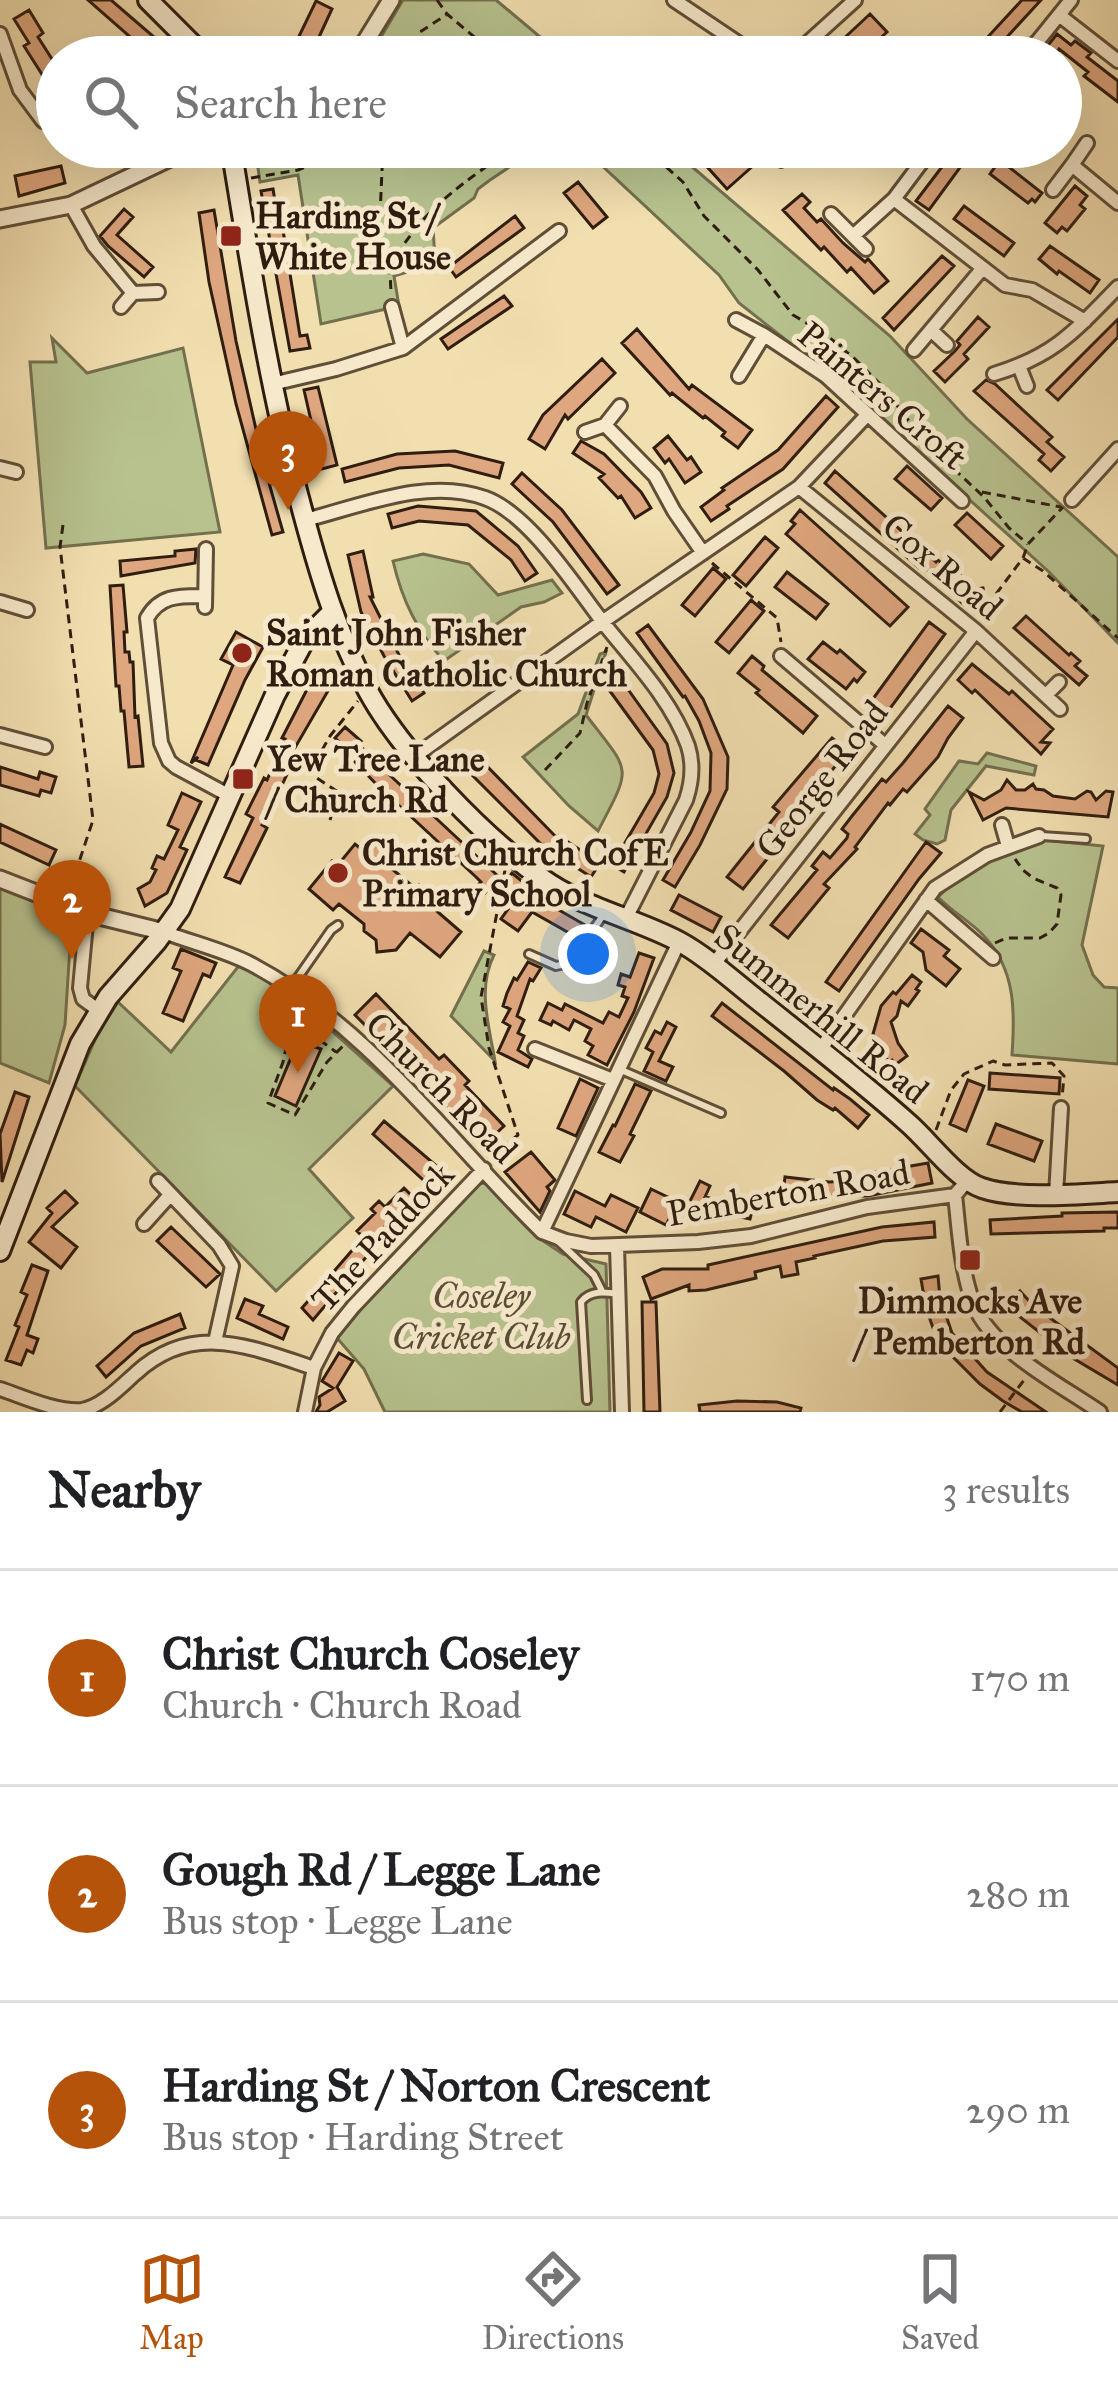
<!DOCTYPE html>
<meta charset="utf-8">
<style>
:root{--surface:#fff;--page:#f6f6f6;--text:#202124;--muted:#757577;--line:#e0e0e0;--accent:#b45309}
body{margin:0;font-family:"IM FELL Great Primer",serif;background:var(--page);color:var(--text)}
.you{position:absolute;left:588px;top:954px;width:42px;height:42px;margin:-30px;border:9px solid #fff;border-radius:50%;background:#1a73e8;box-shadow:0 0 0 18px #1a73e833}
.badge{display:grid;place-items:center;width:78px;height:78px;border-radius:50%;background:var(--accent);color:#fff;font-size:39px;font-weight:700}
.pin{position:absolute;translate:-50% -99px;filter:drop-shadow(0 3px 6px #0008)}
.pin::after{content:'';position:absolute;top:63px;width:42px;height:36px;background:inherit;clip-path:polygon(0 0,100% 0,50% 100%)}
.list{margin:0;padding:0;list-style:none}
h2{display:flex;justify-content:space-between;align-items:center;height:156px;margin:0;padding:0 48px;font-size:51px}
h2 small{font-size:39px;font-weight:400;color:var(--muted)}
.list li{display:grid;grid-template-columns:78px 1fr auto;gap:36px;align-items:center;box-sizing:border-box;height:216px;padding:0 48px;border-top:3px solid var(--line)}
.list b{display:block;font-size:45px;white-space:nowrap}
.list p{margin:0;font-size:39px;white-space:nowrap;color:var(--muted)}
.list em{font-size:39px;font-style:normal;color:var(--muted)}
.icon{flex:none;width:66px;height:66px;fill:none;stroke:currentColor;stroke-width:2;stroke-linecap:round;stroke-linejoin:round}
.map{position:relative;flex:none;width:1118px;height:1412px;overflow:hidden}
.search{position:absolute;background:var(--surface);box-shadow:0 12px 48px #0002;left:36px;right:36px;top:36px;height:132px;display:flex;align-items:center;gap:30px;box-sizing:border-box;padding:0 42px;border-radius:66px;color:var(--muted);font-size:45px}
.sheet{height:804px;background:var(--surface)}
nav{display:flex;justify-content:space-around;align-items:center;box-sizing:border-box;height:168px;border-top:3px solid var(--line);background:var(--surface);font-size:33px;color:var(--muted)}
nav a{display:grid;justify-items:center;gap:6px}
nav .on{color:var(--accent)}
.map>svg:first-child{display:block}
.green{fill:#b7c28e;stroke:#73704f;stroke-width:3}
.building{fill:#dfa77f;stroke:#2f1d10;stroke-width:3}
.lines{fill:none;stroke-linecap:round;stroke-linejoin:round}
.service-casing{stroke:#604e38;stroke-width:12}
.minor-casing{stroke:#604e38;stroke-width:18}
.tertiary-casing{stroke:#604e38;stroke-width:21}
.secondary-casing{stroke:#2f1d10;stroke-width:24}
.path{stroke:#2f1d10;stroke-width:3;stroke-dasharray:9 6;stroke-linecap:butt}
.service{stroke:#f7eacc;stroke-width:6}
.minor{stroke:#f7eacc;stroke-width:12}
.tertiary{stroke:#f7eacc;stroke-width:15}
.secondary{stroke:#f7eacc;stroke-width:18}
.poi-dot{fill:#8f2418;stroke:#f7eacc;stroke-width:4.5}
.labels{text-anchor:middle;stroke-width:10;stroke-linejoin:round;paint-order:stroke}
.poi-label{font-size:36px;font-weight:bold;fill:#2f1d10;stroke:#f7eacc;text-anchor:start}
.street-label{font-size:36px;fill:#2f1d10;stroke:#f7eacc}
.park-label{font-size:36px;font-style:italic;fill:#584f36;stroke:#f7eacc}
</style>
<div class="map">
<svg width="1118" height="1412" viewBox="0 0 1118 1412">
<rect width="100%" height="100%" fill="#f2dfb0"/>
<filter id="stains"><feTurbulence type="fractalNoise" baseFrequency=".00167" numOctaves="4"/><feColorMatrix values="0 0 0 0 .2 0 0 0 0 .09 0 0 0 0 .02 0 0 0 .5 -.17"/></filter>
<radialGradient id="worn" r=".72"><stop offset=".6" stop-color="#630" stop-opacity="0"/><stop offset="1" stop-color="#630" stop-opacity=".3"/></radialGradient>
<path class="green" d="M403,0H496L564,57H369Z
M265,147H546L529,154L490,180L478,189L474,198L433,228L435,259L431,265L394,276L399,306L321,324L298,175L260,182L258,168Z
M582,147H669L890,336L967,419L1118,557V643L1048,571L841,383L739,303L719,275Z
M52,338L87,373L183,348L220,532L46,548L30,362H56Z
M423,554L469,564L498,595L552,580L562,593L544,602L521,607L444,661C417,631 402,600 393,561Z
M606,652L586,715C631,774 633,764 598,831L569,806L523,757L578,714L600,654Z
M987,753L1036,766L1034,775L986,766L951,810L945,840L937,844L923,840L915,834L930,815L925,809L959,761L978,764Z
M1045,840L1103,846L1082,945L1093,975L1104,987L1118,988V1064L1012,1055C1015,1012 1016,969 983,935C970,921 952,912 938,897C966,867 1007,853 1045,840Z
M0,888L72,914L65,1025L49,1083L0,1063Z
M484,951L494,955C477,988 489,1026 495,1061L451,1016Z
M241,963L312,1013L393,1086L309,1169L353,1218L276,1291L75,1086L97,1035L118,1002L171,1052Z
M487,1183L536,1236L563,1254L606,1264L610,1412H385L364,1369L337,1338L401,1261L476,1184Z"/>
<path class="building" d="M88,0H111L169,50L163,57H153Z
M1022,0H1041L996,49L985,40Z
M316,1L332,9L319,37L309,57H289Z
M29,10L43,33L38,37L57,67V98L24,46L29,43L14,19Z
M870,14L887,32L860,57H824Z
M1057,34L1071,45L1075,41L1091,53L1087,57L1118,81V102L1084,76L1088,72L1059,49L1054,56L1045,49Z
M713,147H738L754,165L727,189L700,159Z
M957,147H975L929,210L916,201Z
M1000,160L1042,193L1035,202L1032,199L1028,203L990,174Z
M61,166L65,183L19,196L15,176Z
M578,182L607,217L593,228L564,193Z
M1075,186L1087,196L1080,205L1085,209L1067,231L1062,227L1057,233L1045,223Z
M273,189L279,225L282,224L300,336L307,335L310,348L290,351L261,191Z
M802,194L810,202L804,208L817,222L821,219L843,243L865,262L868,259L888,281L874,293L851,268L847,272L824,247L821,250L783,210Z
M964,206L1014,243L1004,256L954,219Z
M124,209L133,217L117,235L153,267L144,277L108,246L100,236Z
M214,210L236,341L265,469L283,532L272,535L236,404L209,282L199,213Z
M515,216L524,228L456,277L449,267Z
M1050,246L1099,280L1090,293L1059,271L1057,274L1039,259Z
M942,256L954,266L894,330L883,318Z
M504,296L512,306L448,349L441,339Z
M978,317L989,327L964,354L968,359L945,382L934,371L955,351L960,345L957,341Z
M1118,319V337L1058,400L1047,390Z
M637,329L689,389L692,385L752,430L738,448L722,436L725,432L705,416L703,418L672,393L670,395L622,343Z
M602,359L615,373L568,419L565,415L545,449L529,439L543,415Z
M986,380L995,384L1052,437L1047,442L1064,457L1051,471L1039,460L1044,454L974,391Z
M318,387L337,465L322,469L304,390Z
M826,396L838,407L783,469L727,506L729,509L711,521L701,507L724,490L722,488L778,450Z
M668,436L687,460L691,457L701,472L685,483L669,459L665,463L654,448Z
M581,441L604,454L641,492L651,508L635,518L621,496L618,498L599,478L604,474L573,453Z
M455,451L503,463L499,478L449,465L399,468L345,482L342,469L397,454Z
M907,466L942,498L931,510L895,479Z
M835,471L936,562L938,560L951,572L953,569L976,589L983,588L985,598L968,601L964,605L922,565L919,568L825,483Z
M522,473L562,510L619,585L607,594L553,522L512,484Z
M418,506L476,511L518,546L537,573L525,581L511,560L468,525L419,521L392,528L388,514Z
M800,510L908,607L890,626L786,534L795,524L791,521Z
M967,513L1003,546L991,559L955,525Z
M765,537L778,548L746,586L733,575Z
M196,549L195,563L121,576L120,561L175,556V551Z
M363,551L373,597H370L399,655L424,693L412,701L384,656L361,612L348,555Z
M713,568L726,579L695,616L682,605Z
M787,572L828,604L816,619L775,587Z
M123,585L127,632H124L125,652H129L130,662H133L135,717L138,716L143,766L129,767L124,711H121L119,686H116L110,586Z
M751,600L764,611L729,653L716,642Z
M1026,616L1069,655L1071,653L1080,661L1075,666L1087,676L1079,685L1014,628Z
M929,622L945,634L883,718L867,707Z
M648,625L703,699L728,757L727,789L700,845L675,887L663,880L691,832L710,791L711,753L699,721L685,696L683,697L637,633Z
M236,632L263,647L245,680L208,765L196,760L198,757L191,763L233,665L221,659Z
M823,642L837,653L840,650L865,672L857,682L854,679L846,689L808,659Z
M752,656L764,666L762,670L817,716L803,733L756,693L759,690L738,673Z
M972,664L1009,694L1012,691L1053,729L1041,742L1050,743L1041,754L975,690L972,693L958,680Z
M617,674L667,744L674,773L667,797L624,872L612,865L654,793L659,774L653,750L604,683Z
M314,676L332,684L293,751L297,753L281,787L284,788L262,825L267,828L240,883L225,877L253,818L246,814L264,778L267,780L285,739L282,738Z
M948,706L963,718L948,738L938,757L907,792L903,789L890,805L888,803L855,847L857,849L824,884L829,888L788,938L771,925L817,870L812,866L823,852L830,858L847,838L848,834L842,829L852,816L882,779L886,782L903,763Z
M345,727L361,741L358,744L380,766L499,877L485,893L477,886L481,882L476,877L378,786L355,762L358,759L335,738Z
M832,738L848,751L786,825L791,829L743,889L727,877L779,812L773,807Z
M481,760L558,839L559,836L600,863L591,877L542,845L469,772Z
M0,767L38,779L40,772L56,777L51,793L41,790L39,796L0,785Z
M1007,780L1016,790H1025L1033,784L1036,789L1044,790L1053,796L1075,799L1087,791L1091,792L1096,800L1106,791L1113,792L1108,817L1006,808L983,820L969,792L984,800L1001,790Z
M182,793L201,802L180,847L187,850L167,893L145,906L138,889L150,882L156,870L152,868L157,856L164,859L178,830L168,825Z
M0,824L56,850L49,865L0,842Z
M371,837L386,850L380,859L416,889L419,885L429,894L424,900L461,932L440,957L410,933L396,950L377,952L376,940L364,931V924L339,904L333,910L309,889L332,861L337,866L355,844L361,849Z
M926,842L941,853L919,879L839,991L826,982Z
M512,873L540,896L538,898L585,925L578,938L532,912L518,931L501,919L518,895L503,884Z
M679,895L721,917L713,932L671,910Z
M921,929L949,950L944,956L960,969L946,986L926,970L923,952L911,943Z
M181,949L216,963L210,977L203,974L183,1021L163,1013L181,971L173,968Z
M639,953L654,958L634,1012L607,1065L588,1055L593,1046L585,1041L591,1029L574,1020L569,1030L553,1021L551,1025L540,1020L548,1003L562,1010L565,1004L603,1023L609,1012L619,1017L628,998L622,996L625,987L618,985L621,974L630,977Z
M528,962L541,968L533,981L530,979L517,1016L524,1020L518,1033L524,1036L518,1050L532,1059L528,1067L498,1052L510,1026L503,1022L510,1009L503,1006L507,993L514,978L517,980Z
M912,975L921,982L916,989L919,991L908,1006L901,1001L897,1016L891,1022L898,1043L907,1056L895,1065L892,1060L889,1062L877,1047L873,1034L881,1006L893,992L896,994Z
M376,994L439,1059L444,1055L469,1081L465,1085L504,1126L484,1145L355,1015Z
M722,1003L833,1090L834,1088L850,1099L869,1115L858,1128L835,1108L833,1110L817,1100L784,1071L712,1016Z
M667,1022L676,1027L659,1061L673,1067L666,1081L644,1071L653,1052L646,1048L655,1031L661,1034Z
M298,1041L321,1049L296,1106L275,1096Z
M990,1073L1060,1078L1059,1094L989,1089Z
M580,1079L598,1088L576,1136L558,1128Z
M968,1080L984,1086L966,1131L950,1124Z
M635,1084L651,1091L630,1134L634,1136L620,1162L599,1152L613,1125L615,1126Z
M15,1092L29,1097L2,1182L0,1134Z
M384,1121L446,1174L432,1188L373,1134Z
M996,1124L1042,1141L1034,1161L988,1144Z
M531,1152L555,1180L547,1187L550,1191L540,1212L505,1172Z
M928,1163L932,1183L868,1196H822L783,1192L785,1177L829,1182L872,1180L871,1173Z
M700,1181L710,1186L705,1197L728,1202L729,1198L754,1203L750,1219L711,1211L709,1215L688,1205Z
M404,1188L417,1201L400,1218L397,1214L369,1243L357,1231L375,1213L371,1209L379,1201L385,1207Z
M651,1189L678,1202L666,1225L640,1212Z
M65,1191L77,1203L52,1227L77,1247L61,1268L29,1242L52,1213L47,1208Z
M575,1191L605,1206L611,1195L638,1208L626,1232L596,1217L591,1227L564,1214Z
M1118,1212V1228H1104V1231L991,1234L990,1220L1062,1216V1213Z
M934,1222L935,1237L883,1241L814,1256L815,1258L796,1262L798,1274L782,1277L780,1266L755,1272L756,1278L706,1290L689,1291V1285L651,1299L643,1277L662,1269H708V1265L882,1227Z
M171,1227L220,1274L206,1287L157,1241Z
M362,1239L373,1249L313,1320L302,1308Z
M32,1265L48,1271L27,1335L38,1339L33,1353L27,1350L21,1365L6,1360L19,1327L15,1325L27,1295L21,1292Z
M938,1276L940,1298L952,1333L987,1372L1046,1412H1022L1003,1401L980,1384L938,1342L926,1308L921,1279Z
M1020,1291L1041,1314L1042,1312L1118,1368V1385L1071,1357L1020,1317L1007,1303Z
M245,1299L263,1306L259,1314L288,1327L283,1339L237,1318Z
M642,1302H656L660,1412H644Z
M180,1314L185,1328L141,1346L106,1377L97,1366L134,1333Z
M339,1353L353,1361L337,1387L345,1401L327,1412H316L320,1405L319,1397L333,1388L322,1381Z
M737,1401L777,1402L801,1408L800,1412H700L699,1405Z"/>
<g class="lines">
<defs>
<path id="service" d="M769,147L781,163
M1042,836L1086,839
M529,954L556,966L570,963L604,914
M292,986L331,930L338,925
M619,1069L721,1113
M558,1241L594,1275L602,1291
M587,1400L581,1302C590,1290 605,1292 618,1294"/>
<path id="minor" d="M674,0L759,57
M1059,15L1118,61
M0,34L20,90L43,121
M792,57L855,0
M1020,57L1038,41L1071,0
M1087,143L1072,165L1118,203
M1053,190L1072,165
M894,199L1005,285L1032,290L1085,321
M71,205L94,246L133,293
M831,214L866,249
M853,236L894,199L933,147
M121,307L133,293L158,292
M392,307L403,348
M736,320L764,335L826,376L962,501
M932,331L947,345
M914,350L982,269
M1019,366L1027,386
M994,374C1054,356 1075,331 1118,287
M739,376L764,335
M272,384L336,369L403,348L559,231
M605,425L655,476L674,511L703,553
M585,432L605,425L620,406
M0,468L16,472
M799,487L976,631L1060,709
M1072,500L1118,449
M305,520C361,506 428,477 485,498C530,514 576,588 605,625C634,661 672,701 688,746C694,765 692,782 686,800L625,920
M204,596C179,596 160,595 147,618L161,743L169,761L176,767L230,796
M0,602L27,610
M205,607L206,549
M781,656L885,745
M1046,695L1059,682
M0,735L45,747
M415,756L602,622L799,487L868,414
M1002,825L1008,846
M926,900L993,958
M87,913L80,988L83,999L98,1010
M164,932C193,943 224,950 251,964C370,1027 448,1140 542,1232L566,1241L591,1246L698,1242L751,1236L867,1207L955,1195L967,1181
M713,965L976,631
M535,1049L613,1080
M820,1050L935,888L987,855L1039,836
M158,1181L219,1245L232,1266L215,1342
M955,1195C959,1231 961,1272 974,1305C993,1351 1061,1385 1100,1412
M1056,1195L1061,1108
M144,1224L170,1195
M542,1232L679,942
M617,1246L622,1412
M0,1389C24,1397 56,1412 82,1410C103,1406 121,1386 136,1373C193,1321 250,1347 314,1368
M305,1412L314,1368L332,1333L353,1307L484,1169"/>
<path id="tertiary" d="M356,57L391,0
M0,219L71,205L193,147
M0,879L87,913L164,932"/>
<path id="secondary" d="M148,0L205,57
M231,147C251,269 270,393 303,513C320,576 337,633 368,691C402,753 483,836 540,877C582,908 635,918 680,942C709,958 734,982 760,1002C810,1042 860,1080 908,1123C929,1141 957,1180 982,1188C1017,1200 1081,1194 1118,1192
M0,1251L80,1044L108,997L157,941L180,909L275,695L305,639L331,613"/>
</defs>
<use href="#service" class="service-casing"/>
<use href="#minor" class="minor-casing"/>
<use href="#tertiary" class="tertiary-casing"/>
<use href="#secondary" class="secondary-casing"/>
<path class="path" d="M437,0L447,14L498,57
M404,57L420,32L446,15
M383,147L379,239L390,271L391,293
M644,147L683,182L704,216L758,270L793,315L824,333L856,360L883,387L924,441L984,497L1009,528L1028,544
M251,178L298,170L352,147
M388,268C418,221 435,204 480,171C491,164 500,154 510,147
M982,492L1061,507
M63,525L60,547L93,820L70,889
M1023,558L1043,571L1118,638
M712,563L777,618L781,642
M978,618L1023,558L1028,544L1063,507
M545,770L580,733L587,703L607,647
M330,820L338,792L309,773L330,736L358,701
M995,943L1006,938H1040L1049,933L1057,924L1061,895L1057,888L1033,878L1023,870L1015,859
M285,1001L290,1030L283,1062L268,1103L295,1115L327,1062L346,1043
M292,1030L313,1035L336,1052
M936,1130L951,1090L964,1074L993,1061L1005,1065L1052,1063L1064,1076L1062,1098
M490,1158L518,1135L489,1048L481,997L505,870
M1000,1412L1024,1380"/>
<use href="#service" class="service"/>
<use href="#minor" class="minor"/>
<use href="#tertiary" class="tertiary"/>
<use href="#secondary" class="secondary"/>
</g>
<g class="poi-dot">
<rect x="219" y="224" width="24" height="24" rx="6"/>
<circle cx="242" cy="653" r="12"/>
<rect x="231" y="767" width="24" height="24" rx="6"/>
<circle cx="338" cy="873" r="12"/>
<rect x="958" y="1248" width="24" height="24" rx="6"/>
</g>
<g class="labels">
<g class="poi-label">
<text x="255" y="228">Harding St /<tspan x="255" dy="41">White House</tspan></text>
<text x="266" y="645">Saint John Fisher<tspan x="266" dy="41">Roman Catholic Church</tspan></text>
<text x="267" y="771">Yew Tree Lane<tspan x="267" dy="41">/ Church Rd</tspan></text>
<text x="362" y="865">Christ Church CofE<tspan x="362" dy="41">Primary School</tspan></text>
<text x="970" y="1313" text-anchor="middle">Dimmocks Ave<tspan x="970" dy="41">/ Pemberton Rd</tspan></text>
</g>
<g class="street-label">
<text transform="translate(883 395) rotate(40)" y="13">Painters Croft</text>
<text transform="translate(943 566) rotate(40)" y="13">Cox Road</text>
<text transform="translate(821 779) rotate(-52)" y="13">George Road</text>
<text transform="translate(822 1013) rotate(39)" y="13">Summerhill Road</text>
<text transform="translate(442 1087) rotate(45)" y="13">Church Road</text>
<text transform="translate(788 1192) rotate(-10)" y="13">Pemberton Road</text>
<text transform="translate(382 1236) rotate(-47)" y="13">The Paddock</text>
</g>
<g class="park-label">
<text x="481" y="1308">Coseley<tspan x="481" dy="41">Cricket Club</tspan></text>
</g>
</g>
<rect width="100%" height="100%" filter="url(#stains)"/>
<rect width="100%" height="100%" fill="url(#worn)"/>
</svg>
<div class="you"></div>
<div class="pin badge" style="left:298px;top:1073px">1</div>
<div class="pin badge" style="left:72px;top:959px">2</div>
<div class="pin badge" style="left:288px;top:510px">3</div>
<div class="search"><svg class="icon" aria-label="search" viewBox="0 0 24 24"><circle cx="10" cy="10" r="6"/><path d="M15 15l6 6"/></svg>Search here</div>
</div>
<section class="sheet">
<h2>Nearby<small>3 results</small></h2>
<ul class="list">
<li><span class="badge">1</span><div><b>Christ Church Coseley</b><p>Church · Church Road</p></div><em>170 m</em></li>
<li><span class="badge">2</span><div><b>Gough Rd / Legge Lane</b><p>Bus stop · Legge Lane</p></div><em>280 m</em></li>
<li><span class="badge">3</span><div><b>Harding St / Norton Crescent</b><p>Bus stop · Harding Street</p></div><em>290 m</em></li>
</ul>
</section>
<nav>
<a class="on"><svg class="icon" aria-label="map" viewBox="0 0 24 24"><path d="M3 6l6-2 6 2 6-2v14l-6 2-6-2-6 2zM9 4v14M15 6v14"/></svg>Map</a>
<a><svg class="icon" aria-label="directions" viewBox="0 0 24 24"><path d="M12 3l9 9-9 9-9-9zM9 14v-3h6M13 9l2 2-2 2"/></svg>Directions</a>
<a><svg class="icon" aria-label="saved" viewBox="0 0 24 24"><path d="M7 4h10v16l-5-4-5 4z"/></svg>Saved</a>
</nav>
